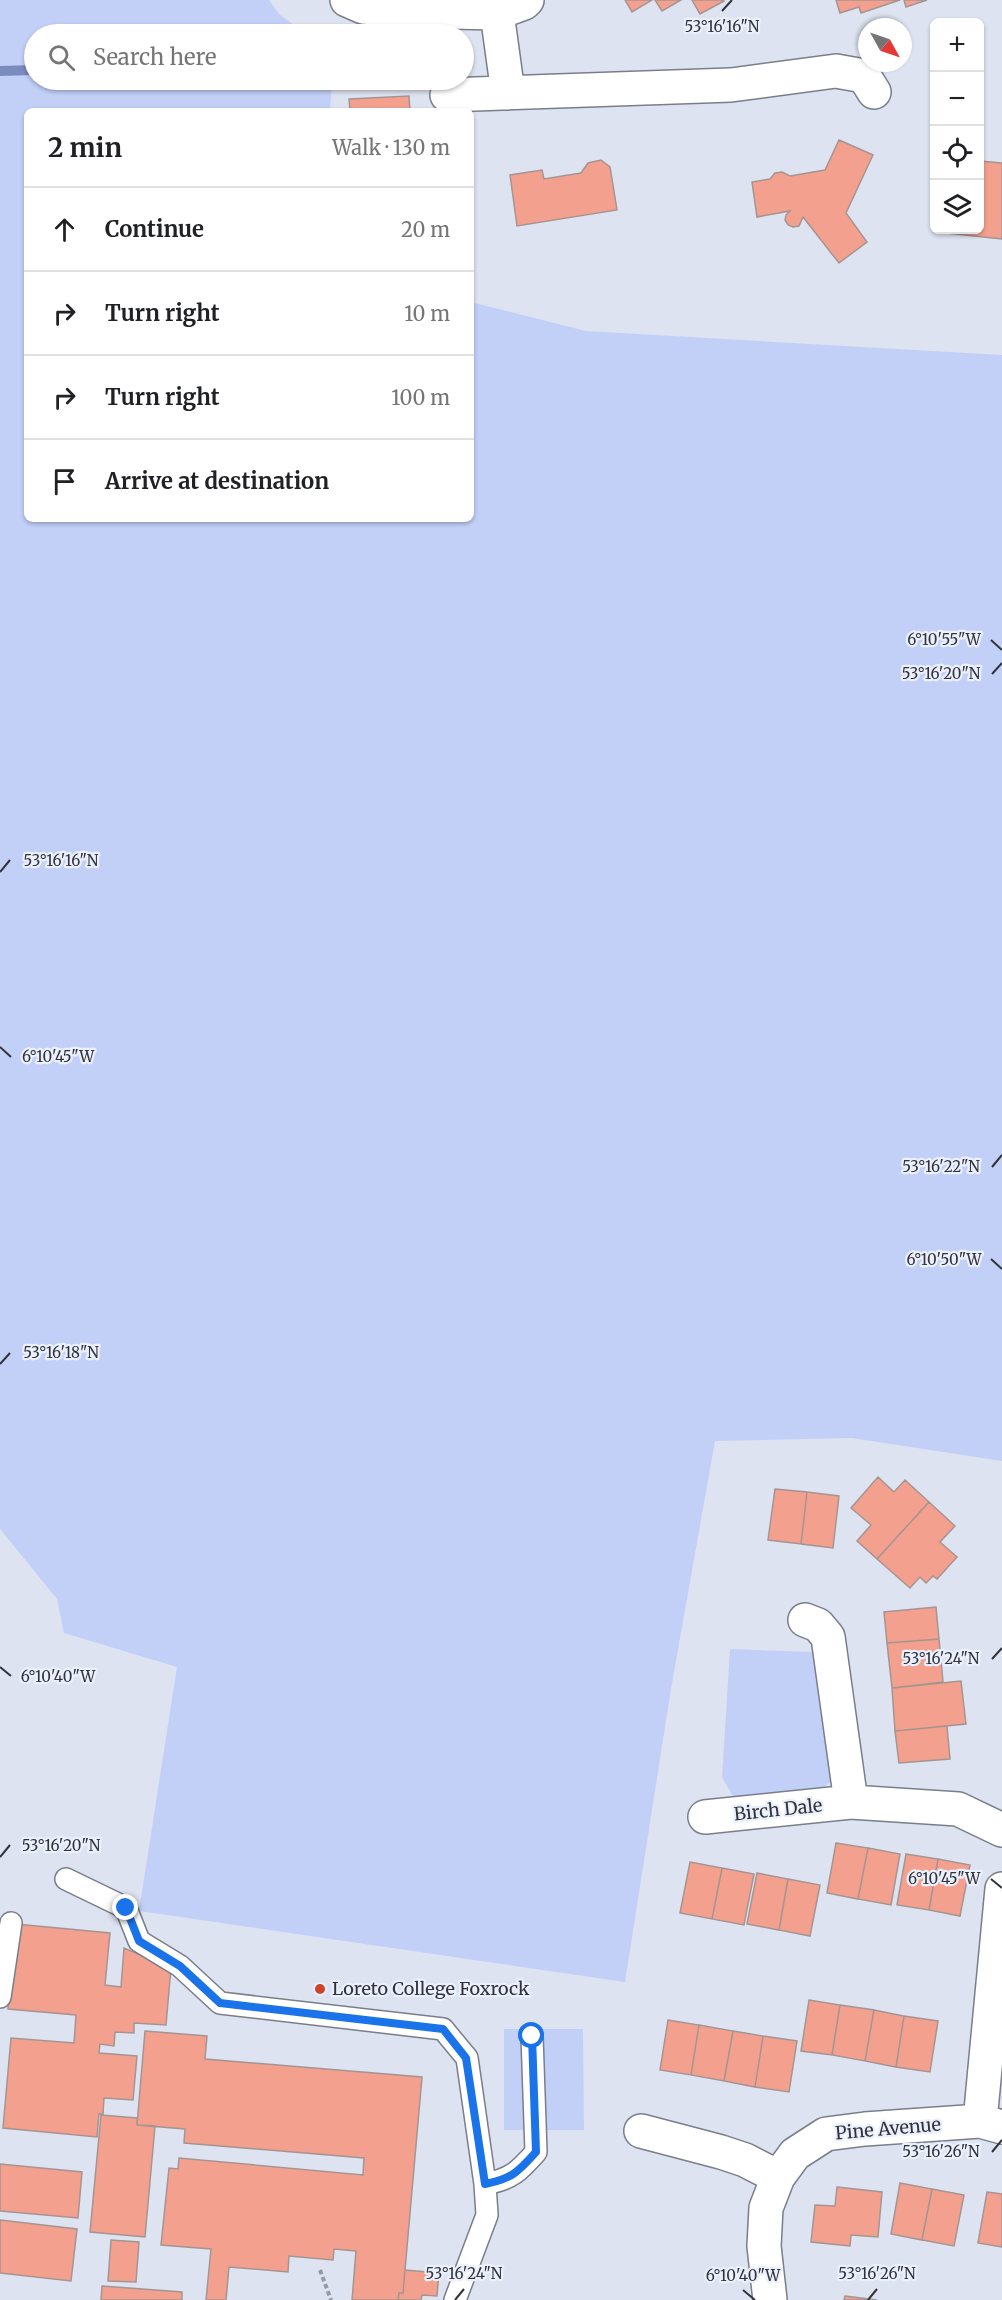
<!DOCTYPE html>
<meta charset="utf-8">
<style>
:root{--surface:#fff;--page:#f6f6f6;--text:#202124;--muted:#757577;--line:#e0e0e0}
body{margin:0;font-family:Merriweather,serif;background:var(--page);color:var(--text)}
.controls{position:absolute;right:18px;top:18px;display:grid;overflow:hidden;border-radius:9px;box-shadow:0 2px 4px #0004}
.controls button{width:54px;height:54px;display:grid;place-items:center;padding:0;border:0;border-bottom:2px solid var(--line);background:var(--surface);color:var(--text);font:30px sans-serif}
.compass{position:absolute;left:858px;top:18px;width:54px;height:54px;border-radius:50%;background:var(--surface);box-shadow:0 2px 4px #0004;rotate:130deg}
.stop{position:absolute;width:18px;height:18px;margin:-14px;border:4px solid #1a73e8;border-radius:50%;background:#fff}
.stop.end{background:#1a73e8;border-color:#fff;box-shadow:0 2px 6px #0008}
.list{margin:0;padding:0;list-style:none}
h2{display:flex;justify-content:space-between;align-items:center;height:78px;margin:0;padding:0 24px;font-size:26px}
h2 small{font-size:20px;font-weight:400;color:var(--muted)}
.list li{display:grid;grid-template-columns:39px 1fr auto;gap:18px;align-items:center;box-sizing:border-box;height:84px;padding:0 24px;border-top:2px solid var(--line)}
.list b{display:block;font-size:22px;white-space:nowrap}
.list em{font-size:20px;font-style:normal;color:var(--muted)}
.icon{flex:none;width:33px;height:33px;fill:none;stroke:currentColor;stroke-width:2;stroke-linecap:round;stroke-linejoin:round}
.map{position:relative;flex:none;width:1002px;height:2300px;overflow:hidden}
.search{position:absolute;background:var(--surface);box-shadow:0 2px 4px #0004;left:24px;top:24px;width:450px;height:66px;display:flex;align-items:center;gap:15px;box-sizing:border-box;padding:0 21px;border-radius:33px;color:var(--muted);font-size:22px}
.panel{position:absolute;background:var(--surface);box-shadow:0 2px 4px #0004;left:24px;top:108px;width:450px;height:414px;border-radius:9px}
.map>svg:first-child{display:block}
.green{fill:#c2d0f8}
.lines{fill:none;stroke-linecap:round;stroke-linejoin:round}
.stream{stroke:#7c8bbe;stroke-width:10}
.building{fill:#f3a08e;stroke:#a59592;stroke-width:1.5}
.service-casing{stroke:#797e8a;stroke-width:24}
.minor-casing{stroke:#797e8a;stroke-width:36}
.path{stroke:#969aa4;stroke-width:4;stroke-dasharray:4.5 3;stroke-linecap:butt}
.service{stroke:#fff;stroke-width:21}
.minor{stroke:#fff;stroke-width:33}
.route{stroke:#1a73e8;stroke-width:8}
.ticks{fill:none;stroke:#323339;stroke-width:2}
.poi-dot{fill:#ce4328;stroke:#ebf0fe;stroke-width:2}
.labels{text-anchor:middle;stroke-width:4.5;stroke-linejoin:round;paint-order:stroke}
.street-label{font-size:18px;fill:#323339;stroke:#ebf0fe}
.poi-label{font-size:18px;fill:#323339;stroke:#ebf0fe;text-anchor:start}
.ticks-label{font-size:15px;text-anchor:middle;fill:#323339;stroke:#ebf0fe;stroke-width:4.5;stroke-linejoin:round;paint-order:stroke}
</style>
<div class="map">
<svg width="1002" height="2300" viewBox="0 0 1002 2300">
<rect width="100%" height="100%" fill="#dee3f1"/>
<path class="green" d="M0,0H269L279,14L306,34H34V80H332L330,111H27V519H471V302L586,331L1002,355V1461L852,1438L715,1441L671,1689L625,1982L139,1911L177,1667L64,1633L57,1599L0,1529Z
M730,1649L813,1652L822,1671L834,1779L812,1797L735,1800L722,1777Z
M504,2029H583L584,2130H504Z"/>
<g class="lines">
<path class="stream" d="M0,71L34,70"/>
</g>
<path class="building" d="M625,0H652L632,12Z
M655,0H681L662,11Z
M692,0H723L724,1L700,14Z
M836,0H900L861,13L859,7L840,13Z
M904,0H927L906,7Z
M409,96L410,111H350L349,99Z
M839,140L873,155L846,213L867,242L839,263L803,217L799,226L793,227L788,225L785,220L786,215L790,211L757,217L752,182L770,179L775,173L782,172L790,176L825,170Z
M601,160L610,167L617,210L517,226L510,175L542,170L544,179L581,173L588,163Z
M980,161L1002,163V239L937,232V230H980Z
M878,1477L894,1492L905,1480L929,1502L877,1559L857,1541L871,1525L851,1508Z
M775,1489L807,1492L801,1544L768,1540Z
M807,1492L839,1496L833,1548L801,1544Z
M929,1502L955,1526L940,1542L957,1557L937,1579L933,1576L926,1583L920,1577L910,1588L877,1559Z
M936,1607L939,1639L887,1643L884,1612Z
M939,1639L943,1682L892,1688L887,1643Z
M961,1681L966,1724L895,1731L892,1688Z
M947,1726L950,1759L899,1763L895,1731Z
M836,1843L868,1848L858,1899L827,1893Z
M868,1848L900,1854L891,1905L858,1899Z
M906,1854L938,1859L929,1910L897,1905Z
M938,1859L970,1865L960,1916L929,1910Z
M690,1862L722,1868L712,1919L680,1913Z
M722,1868L754,1874L744,1925L712,1919Z
M757,1873L788,1879L779,1930L747,1924Z
M788,1879L820,1885L810,1936L779,1930Z
M16,1924L110,1933L105,1985L121,1987L124,1948L171,1968L166,2025L134,2023V2033L115,2032L114,2046L100,2044L99,2053L137,2056L133,2100L104,2098L103,2114H99L97,2137L3,2128L11,2038L74,2043L76,2015L8,2009Z
M809,2000L840,2005L832,2055L801,2051Z
M840,2005L874,2010L865,2061L832,2055Z
M874,2010L904,2016L896,2067L865,2061Z
M904,2016L938,2021L930,2072L896,2067Z
M668,2020L699,2025L691,2075L660,2070Z
M699,2025L733,2031L724,2081L691,2075Z
M145,2031L207,2036L205,2059L422,2077L403,2293H399L398,2300H352L356,2251L334,2249L333,2260L289,2256L288,2272L229,2267L226,2300H206L211,2249L161,2245L169,2168L178,2169L179,2158L363,2175L364,2158L184,2143L185,2129L137,2125Z
M733,2031L763,2036L755,2087L724,2081Z
M763,2036L797,2041L789,2092L755,2087Z
M101,2115L137,2118V2125L155,2126L145,2237L90,2232Z
M0,2164L82,2172L78,2218L0,2211Z
M900,2183L932,2189L922,2240L891,2234Z
M837,2187L882,2192L878,2237L851,2235L850,2246L811,2242L815,2205L835,2206Z
M932,2189L964,2195L954,2246L922,2240Z
M987,2192L1002,2194V2247L978,2243Z
M0,2220L77,2229L71,2281L0,2273Z
M111,2240L139,2242L136,2282L108,2281Z
M405,2270L439,2273L437,2296L422,2295L421,2300H398L399,2293H403Z
M102,2286L182,2292V2300H101Z
M845,2296L877,2300H844Z"/>
<g class="lines">
<defs>
<path id="service" d="M66,1879L126,1908L139,1941L180,1966L220,2003L443,2029L467,2058L485,2184L487,2215L455,2300
M0,1997L11,1923
M485,2184C512,2179 519,2171 536,2152L532,2036"/>
<path id="minor" d="M347,0L363,7L406,11L497,13L524,3L527,0
M497,13L508,93
M447,95L731,85L836,71L864,76L874,92
M805,1620L818,1625L828,1637L851,1802
M705,1817L851,1802L958,1809L1002,1830
M980,2121L1002,1889
M641,2131L721,2152L745,2160L778,2177
M770,2300L764,2246L766,2208L778,2177L795,2154L826,2134L865,2129L980,2121L1002,2127"/>
</defs>
<use href="#service" class="service-casing"/>
<use href="#minor" class="minor-casing"/>
<path class="path" d="M320,2270L331,2300"/>
<use href="#service" class="service"/>
<use href="#minor" class="minor"/>
</g>
<g class="lines">
<path class="route" d="M126,1908L139,1941L180,1966L220,2003L443,2029L466,2058L485,2184C512,2179 519,2171 536,2152L532,2036"/>
</g>
<path class="ticks" d="M722,11L732,0M991,640L1002,650M992,674L1002,663M0,872L10,860M0,1047L11,1057M992,1167L1002,1155M991,1259L1002,1269M0,1364L10,1353M992,1659L1002,1648M0,1667L11,1676M0,1857L10,1845M991,1879L1002,1888M992,2152L1002,2140M743,2290L755,2300M455,2300L464,2289M868,2300L877,2289"/>
<circle class="poi-dot" cx="320" cy="1989" r="6"/>
<g class="labels">
<g class="street-label">
<text transform="translate(778 1810) rotate(-6)" y="6">Birch Dale</text>
<text transform="translate(888 2129) rotate(-5)" y="6">Pine Avenue</text>
</g>
<g class="poi-label">
<text x="332" y="1995">Loreto College Foxrock</text>
</g>
</g>
<g class="ticks-label">
<text x="722" y="32">53°16'16"N</text>
<text x="944" y="645">6°10'55"W</text>
<text x="941" y="679">53°16'20"N</text>
<text x="61" y="866">53°16'16"N</text>
<text x="58" y="1062">6°10'45"W</text>
<text x="941" y="1172">53°16'22"N</text>
<text x="944" y="1265">6°10'50"W</text>
<text x="61" y="1358">53°16'18"N</text>
<text x="941" y="1664">53°16'24"N</text>
<text x="58" y="1682">6°10'40"W</text>
<text x="61" y="1851">53°16'20"N</text>
<text x="944" y="1884">6°10'45"W</text>
<text x="941" y="2157">53°16'26"N</text>
<text x="464" y="2279">53°16'24"N</text>
<text x="877" y="2279">53°16'26"N</text>
<text x="743" y="2281">6°10'40"W</text>
</g>
</svg>
<div class="controls">
<button>+</button>
<button>−</button>
<button><svg class="icon" aria-label="locate" viewBox="0 0 24 24"><circle cx="12" cy="12" r="6"/><path d="M12 2v4M12 18v4M2 12h4M18 12h4"/></svg></button>
<button><svg class="icon" aria-label="layers" viewBox="0 0 24 24"><path d="M12 4l9 5-9 5-9-5zM3 14l9 5 9-5"/></svg></button>
</div>
<svg class="compass" viewBox="-18 -18 36 36"><path d="M0-13l5 13h-10z" fill="#e53935"/><path d="M0 13l5-13h-10z" fill="#757577"/></svg>
<div class="stop" style="left:532px;top:2036px"></div>
<div class="stop end" style="left:126px;top:1908px"></div>
<div class="search"><svg class="icon" aria-label="search" viewBox="0 0 24 24"><circle cx="10" cy="10" r="6"/><path d="M15 15l6 6"/></svg>Search here</div>
<section class="panel">
<h2>2 min<small>Walk · 130 m</small></h2>
<ul class="list">
<li><svg class="icon" aria-label="ahead" viewBox="0 0 24 24"><path d="M12 20V5M6 11l6-6 6 6"/></svg><div><b>Continue</b></div><em>20 m</em></li>
<li><svg class="icon" aria-label="right" viewBox="0 0 24 24"><path d="M7 20v-9h11M14 6l5 5-5 5"/></svg><div><b>Turn right</b></div><em>10 m</em></li>
<li><svg class="icon" aria-label="right" viewBox="0 0 24 24"><path d="M7 20v-9h11M14 6l5 5-5 5"/></svg><div><b>Turn right</b></div><em>100 m</em></li>
<li><svg class="icon" aria-label="arrive" viewBox="0 0 24 24"><path d="M6 21V4h12l-3 4 3 4H6"/></svg><div><b>Arrive at destination</b></div></li>
</ul>
</section>
</div>
